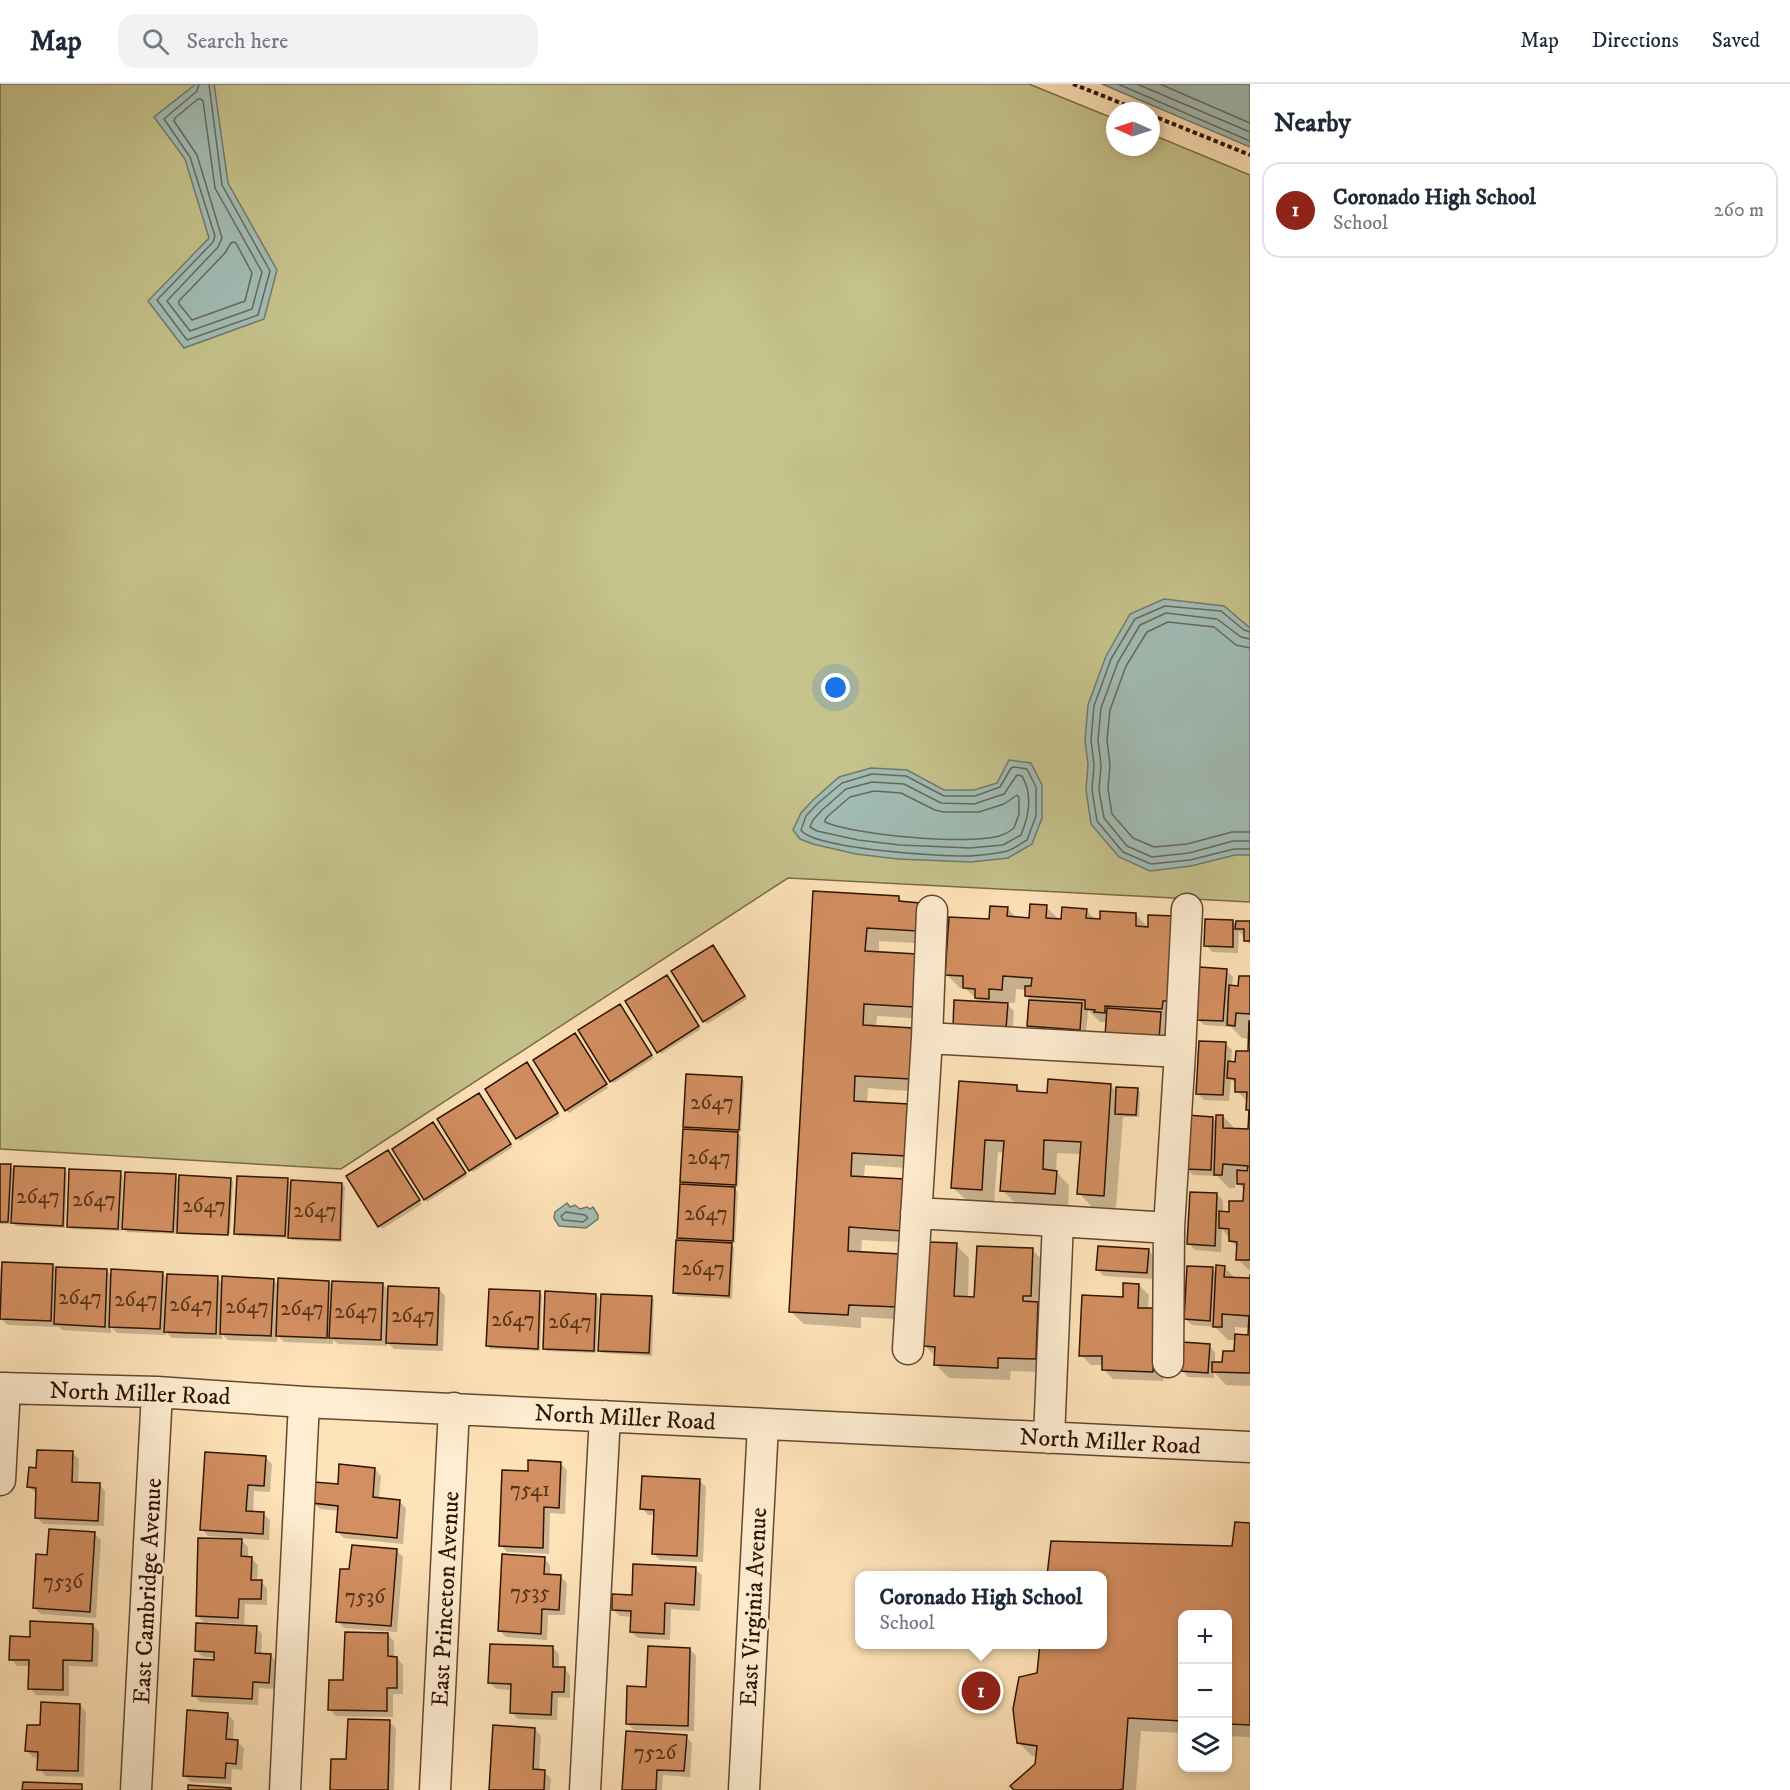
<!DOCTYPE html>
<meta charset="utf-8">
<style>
:root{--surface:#fff;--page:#f2f2f3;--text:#1f2937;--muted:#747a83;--line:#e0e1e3;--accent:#8f2418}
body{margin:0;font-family:"IM FELL DW Pica",serif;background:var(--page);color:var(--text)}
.controls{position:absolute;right:18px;bottom:18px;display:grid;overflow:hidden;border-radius:12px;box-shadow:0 3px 9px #0003}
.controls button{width:54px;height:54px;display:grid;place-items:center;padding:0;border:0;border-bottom:2px solid var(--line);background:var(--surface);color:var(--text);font:30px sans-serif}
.compass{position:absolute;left:1106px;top:18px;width:54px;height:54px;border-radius:50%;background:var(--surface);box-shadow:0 3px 9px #0003;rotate:273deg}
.you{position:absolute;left:836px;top:604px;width:21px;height:21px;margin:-15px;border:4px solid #fff;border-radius:50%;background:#1a73e8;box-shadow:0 0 0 9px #1a73e833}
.badge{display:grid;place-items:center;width:39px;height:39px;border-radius:50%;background:var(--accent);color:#fff;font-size:20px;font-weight:700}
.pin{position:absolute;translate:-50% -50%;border:3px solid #fff;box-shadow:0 2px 6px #0006}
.popup{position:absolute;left:855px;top:1487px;width:252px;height:78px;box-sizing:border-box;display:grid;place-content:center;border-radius:12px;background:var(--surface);filter:drop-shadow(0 2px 4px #0005);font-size:20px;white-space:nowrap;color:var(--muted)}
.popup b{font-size:22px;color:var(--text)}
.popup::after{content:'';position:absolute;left:50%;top:100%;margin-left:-12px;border:12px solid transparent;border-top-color:var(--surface)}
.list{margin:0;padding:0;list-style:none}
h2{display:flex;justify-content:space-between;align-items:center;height:78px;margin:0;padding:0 24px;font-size:26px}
h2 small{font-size:20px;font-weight:400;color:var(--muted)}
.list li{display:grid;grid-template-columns:39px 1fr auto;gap:18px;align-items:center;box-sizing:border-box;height:96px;margin:0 12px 12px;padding:0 12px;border:2px solid var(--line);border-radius:18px}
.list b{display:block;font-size:22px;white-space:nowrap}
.list p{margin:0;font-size:20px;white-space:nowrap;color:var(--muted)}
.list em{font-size:20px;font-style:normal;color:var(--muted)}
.icon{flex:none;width:33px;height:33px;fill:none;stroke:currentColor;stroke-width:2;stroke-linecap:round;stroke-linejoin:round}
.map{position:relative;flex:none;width:1250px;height:1706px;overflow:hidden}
header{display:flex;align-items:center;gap:36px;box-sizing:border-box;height:84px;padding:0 30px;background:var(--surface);border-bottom:2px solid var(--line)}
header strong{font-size:28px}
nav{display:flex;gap:33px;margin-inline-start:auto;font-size:21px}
.search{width:420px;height:54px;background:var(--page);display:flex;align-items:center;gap:15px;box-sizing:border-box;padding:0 21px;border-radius:18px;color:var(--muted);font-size:22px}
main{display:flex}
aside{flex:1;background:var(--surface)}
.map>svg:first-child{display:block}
.green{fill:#c5c28b;stroke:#7a6b46;stroke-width:1.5}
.water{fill:#a1bdb6;stroke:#73796d;stroke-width:1.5}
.shadow{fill:#0003;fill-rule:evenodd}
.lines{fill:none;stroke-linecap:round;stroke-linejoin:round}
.shore{stroke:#68685b;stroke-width:1.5}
.building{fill:#d38f61;stroke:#2f1400;stroke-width:1.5}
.minor-casing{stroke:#63482e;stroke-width:33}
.path{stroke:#2f1400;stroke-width:4;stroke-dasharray:4.5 3;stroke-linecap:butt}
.minor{stroke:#ffedd1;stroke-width:30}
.labels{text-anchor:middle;stroke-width:6;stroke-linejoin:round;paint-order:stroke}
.number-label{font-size:21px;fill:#583318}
.street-label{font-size:24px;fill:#2f1400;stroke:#ffedd1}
</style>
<header>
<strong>Map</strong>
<div class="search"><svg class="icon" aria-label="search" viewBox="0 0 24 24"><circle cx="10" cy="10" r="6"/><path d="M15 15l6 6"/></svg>Search here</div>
<nav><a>Map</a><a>Directions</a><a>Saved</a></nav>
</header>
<main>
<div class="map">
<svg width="1250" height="1706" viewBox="0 0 1250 1706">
<rect width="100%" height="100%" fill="#ffe3b8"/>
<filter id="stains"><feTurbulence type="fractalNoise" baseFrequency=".00333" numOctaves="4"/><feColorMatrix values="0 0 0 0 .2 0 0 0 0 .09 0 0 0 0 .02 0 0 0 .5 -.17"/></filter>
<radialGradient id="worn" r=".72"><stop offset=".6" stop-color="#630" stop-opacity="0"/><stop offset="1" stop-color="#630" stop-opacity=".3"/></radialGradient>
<path class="green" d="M0,0H1029L1115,35V63H1151V50L1250,91V818L788,794L341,1085L0,1065Z"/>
<path class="water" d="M196,0H214L228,99L277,186L264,235L184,264L148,217L209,154L185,75L154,33Z
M1102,0H1250V63Z
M1164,515L1224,522L1250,544V771H1235L1191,782L1150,787L1119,773L1091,740L1086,706L1088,680L1085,657L1088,621L1106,572L1130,530Z
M1009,676L1031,679L1042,701V734L1032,760L1008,774L971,778L898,775L856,770L813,760L800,755L793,746L801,729L813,716L839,693L871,684L907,686L944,706H974L997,699Z
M567,1119L570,1123L575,1121L580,1125L587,1123L590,1125L593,1123L598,1131V1135L586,1144L559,1142L554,1134L555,1128Z"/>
<path class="shadow" d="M815,808L898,813L904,819L931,860L879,857V870L927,935L877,932L876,944L922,1008L868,1004L867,1019L919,1085L865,1081L864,1094L914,1159L862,1156L861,1170L910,1236L861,1233V1244L804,1240L790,1227Z
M1046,823L1060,836L1086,826L1097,837L1136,831L1149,844L1175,938H1166L1165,961L1108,938H1100L1088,926L1086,951L1035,948L1029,942L1031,916L1026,912L1027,906L1016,905L1015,919L1005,918L1014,927L1012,951L965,904H960L947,891L991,837L1007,824L1017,834L1031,835Z
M1233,838L1237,842L1250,839V861L1239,847L1238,869L1212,868L1206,861Z
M716,865L747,915L707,940L704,937Z
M1226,886L1233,893L1232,903H1240L1250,894V1028L1247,1025L1248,1018L1237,1007V1001L1231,995L1229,1017L1204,1016L1197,1009L1226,960L1232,966L1231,979H1237L1249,969L1250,955L1242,954L1231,943L1204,941L1198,935Z
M670,896L701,945L661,970L659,968Z
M622,925L654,974L614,999L611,997Z
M577,954L608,1004L569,1029L566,1026Z
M529,982L560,1032L520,1057L487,1005Z
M741,994L744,997L741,1048H736L741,1052L738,1103H733L738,1108L735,1159H729L734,1163L732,1215L678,1212L675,1209L683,1158L678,1153L686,1102L681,1097L689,1047L685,1042Z
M1110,1001L1117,1008L1137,1006L1140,1008L1139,1033H1123L1116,1124L1092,1123L1079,1109L1081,1070L1057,1069L1056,1088L1069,1101L1068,1123L1015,1119L1002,1106L1005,1069L998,1068L994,1118L966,1116L952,1103L1017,1003L1023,1009L1049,1010Z
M482,1014L513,1063L473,1088L470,1086Z
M1250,1031V1187L1238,1175V1165L1222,1145L1221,1168L1195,1166L1189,1160L1217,1110L1223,1117V1129H1231L1244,1119L1245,1106L1239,1100V1093H1236L1235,1104H1229L1217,1092L1193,1091L1186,1085L1212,1034L1218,1040L1223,1032L1236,1046L1249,1047Z
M436,1043L467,1092L427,1118L425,1115Z
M391,1070L422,1120L382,1145L348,1092Z
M0,1082H10L15,1087L64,1086L67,1088L65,1144L16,1142L10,1136V1140H0Z
M120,1089L123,1092L121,1147L71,1145L68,1142Z
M175,1092L181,1097L230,1095L233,1098L230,1150L179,1148V1149L176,1146V1150L127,1148L124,1145Z
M287,1095L292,1100H342L345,1103L342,1158L292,1156L288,1151V1154L238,1152L236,1149Z
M956,1161L969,1174L968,1214H976L1032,1166L1046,1179L1049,1288L1011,1287L1010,1296L949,1294L936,1281V1273L925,1262Z
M1148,1166L1155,1173L1153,1195L1104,1192L1098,1186Z
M53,1181L56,1184L107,1187L112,1192L162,1189L168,1195L217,1194L224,1200L273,1196L279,1202L329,1198L333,1203L383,1200L389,1207L439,1205L445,1212L443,1267L394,1265L387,1259V1262L338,1260L333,1256V1260L284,1258L278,1252L277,1258L228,1256L222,1250V1255L172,1254L166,1248V1251L117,1249L111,1243V1249L62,1246L59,1243L8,1241L0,1234V1184L3,1187Z
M1224,1183L1236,1195L1250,1196V1302L1226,1301L1214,1288V1294L1188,1293L1182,1286L1209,1262L1215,1268V1280H1224L1235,1269L1236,1256H1228L1215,1243L1192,1241L1185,1235L1212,1185L1217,1190ZM1235,1243L1250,1244L1249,1252H1235Z
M1139,1201L1149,1211L1148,1226L1165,1236L1163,1297L1113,1295L1103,1285V1281H1091L1081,1271L1124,1214Z
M540,1209L542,1211L540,1267L490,1265L488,1262Z
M596,1211L599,1214L596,1269L547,1267L544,1264Z
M651,1213L654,1216L652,1272L603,1269L600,1267Z
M72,1369L79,1375L78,1400H99L105,1407L104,1442L43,1440L36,1433L37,1410L29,1403L37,1385Z
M265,1373L272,1380L270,1408L254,1407L253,1429L264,1430L270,1436L269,1456L208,1452L202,1445Z
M560,1379L567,1386L565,1430L550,1429L549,1470L507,1468L501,1461L529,1389Z
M375,1385L381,1392L379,1415L399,1417L406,1424L403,1460L344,1454L338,1448L339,1427L320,1425L313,1419L339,1402Z
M699,1396L706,1403L703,1478L660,1476L654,1470L655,1431H648L642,1424Z
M1250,1441V1653L1228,1652V1530H1182V1649L1141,1647L1136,1706H1016L1036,1681L1037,1672H1032L1018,1658L1038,1590L1102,1560L1233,1463Z
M95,1450L101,1456L96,1534L41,1530L34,1524L49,1472Z
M241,1456L248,1463V1474H251L258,1481L257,1498H261L267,1504V1521L245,1520L244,1540L208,1538V1541L256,1544L262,1550L261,1571H270L277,1578L275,1605L259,1604L258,1621L200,1618L194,1611L215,1578V1574L203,1573L196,1567L207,1541L197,1532Z
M396,1466L403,1473L397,1548L344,1544L338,1538L351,1487Z
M544,1474L550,1481V1492L561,1493L567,1499L565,1531H548L547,1556L506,1553L500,1547Z
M695,1485L702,1491L700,1527L671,1525L670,1556L638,1554L631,1548L632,1533L620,1532L613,1526L633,1512Z
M93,1541L99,1548L98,1583L69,1582V1612L36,1611L30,1604V1582H17L11,1575L31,1555Z
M388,1551L394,1557V1574H397L403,1581V1610H393V1633L336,1632L329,1625L345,1598Z
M553,1564L559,1570V1584H564L570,1591V1614L558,1613L557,1636L518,1635L511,1628L512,1606L496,1605L490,1599Z
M690,1565L696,1572L694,1647L634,1646L627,1639L647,1604Z
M80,1621L86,1628L84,1693L46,1692L39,1685L40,1674L33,1673L27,1667L42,1643Z
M227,1630L234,1637L233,1657L237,1658L244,1664L242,1686L232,1685L231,1700L191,1698L184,1691Z
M389,1638L396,1644L394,1706H332L348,1677Z
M535,1645L541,1652L539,1687L544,1688L551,1694L550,1706H490Z
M686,1653L692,1659L690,1693L663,1691L662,1706H623Z"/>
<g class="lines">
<path class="shore" d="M199,0L197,7L164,35L190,73L215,152L213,158L157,216L187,256L258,231L270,187L222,101L209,0
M1118,0L1250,57
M1137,0L1250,48
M1160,0L1250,39
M198,15H201L203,17L215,104L262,188L252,225L190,247L167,217L218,163L222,154L197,71L174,37L175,34Z
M233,158L236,159L252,189L245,217L192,236L179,220V217L225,169L231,159Z
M1250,548L1244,546L1221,527L1165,522L1135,535L1111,575L1094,622L1091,656L1094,681L1092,706L1097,737L1123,768L1151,780L1190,776L1234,765H1250
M1250,555L1241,553L1217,535L1166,529L1140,541L1118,578L1101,624L1098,656L1101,681L1099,706L1104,734L1127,762L1152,773L1189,769L1233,757H1250
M1250,564L1236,561L1214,543L1168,538L1147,548L1126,582L1110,626L1107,656L1110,681L1108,705L1112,730L1133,754L1154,763L1187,760L1232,748H1250
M1014,683L1027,685L1036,703V732L1027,756C1020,760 1011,767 1003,768C993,770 981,771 971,772C944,773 814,765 801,746L806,732L817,720L842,699L872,690L906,692L944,712H975L1000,703L1011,684Z
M1017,691L1022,692C1033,711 1029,731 1021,751L1003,761L970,764L900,761L858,756L817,747L810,743L813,736L822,726L846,705L872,698L904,700L941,719L974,720L1004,710Z
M874,707L901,709L935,726L944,728H979L1004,720L1017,711L1019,714V730L1014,744C1010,747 1006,750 1002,751C973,762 853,751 825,738V736L828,732L850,713Z
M566,1128L585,1131L588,1134L583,1138L563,1136L561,1132Z"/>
</g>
<path class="building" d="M813,807L899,812V817L920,819L918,847L867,844L865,867L917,870L914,923L864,920L863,941L913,944L910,995L855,992L854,1017L909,1020L906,1072L852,1069L851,1092L904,1095L902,1147L849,1143L848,1167L900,1170L897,1223L849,1221L848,1231L789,1228Z
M1030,820L1047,821L1046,834L1061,835L1062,823L1087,825L1086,834L1100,835V827L1136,829V842L1148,843V831L1175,832L1169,917H1163L1162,925L1105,922V929L1094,928L1095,926L1085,925V916L1025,912V902H1031L1032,894L1003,892L1002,906L989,905V915L975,914V905L963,904V892L945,891L949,833L989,835L990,822L1008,823L1007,832L1029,834Z
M1205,835L1233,836V863L1204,862Z
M1236,837H1250V857H1244V845H1235Z
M713,861L745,912L703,938L671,887Z
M1199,883L1227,885L1223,937L1196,936Z
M667,891L699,942L657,969L625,917Z
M1239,892H1250V930L1236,929L1235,942L1227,941L1229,901L1238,902Z
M954,916L1008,919L1006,945L953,943Z
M1029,916L1082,919L1080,946L1027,942Z
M620,920L652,971L610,998L578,946Z
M1107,924L1161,928L1159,955L1105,952Z
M1249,937H1250V1176H1236L1237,1158L1229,1157V1145L1219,1144V1127L1229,1128V1117H1243L1244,1100H1237V1086L1247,1087L1248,1082L1223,1080L1222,1091H1214L1216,1031H1223V1044L1248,1045L1249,1026H1246L1247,1008H1235V995L1227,994L1228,977L1235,978L1236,967H1248Z
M575,949L607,1000L565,1027L533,976Z
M1199,957L1226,958L1223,1011L1196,1010Z
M527,978L558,1029L516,1055L485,1005Z
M686,990L742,993L739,1046L683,1043Z
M1048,995L1111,1000L1104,1112L1077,1110L1081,1058L1044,1056L1043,1085L1057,1087L1055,1110L1000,1107L1004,1057L985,1056L982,1106L951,1104L959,997L1017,1001V1007L1047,1009Z
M1116,1003L1138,1004L1136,1031L1115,1030Z
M479,1009L511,1060L469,1087L437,1035Z
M1187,1031L1213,1033L1211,1086L1184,1085Z
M433,1038L466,1089L424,1116L392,1065Z
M683,1045L738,1048L736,1101L680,1098Z
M388,1066L420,1116L378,1143L346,1092Z
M0,1080H11L8,1138H0Z
M14,1082L65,1084L63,1142L11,1139Z
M69,1085L121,1087L118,1145L67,1143Z
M125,1088L176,1090L173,1148L122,1145Z
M179,1091L231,1094L228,1151L177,1149Z
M237,1092L288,1094L285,1152L234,1150Z
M291,1096L342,1099L340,1156L288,1154Z
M680,1100L735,1103L733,1157L677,1154Z
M1190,1108L1217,1109L1215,1162L1187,1160Z
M676,1156L732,1159L729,1212L673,1209Z
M928,1158L957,1159L954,1212L974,1213L977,1162L1033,1164L1031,1212H1023V1217L1038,1218L1036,1275L998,1274V1284L934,1281L935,1263L924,1262Z
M1098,1162L1149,1165L1147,1189L1096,1186Z
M2,1178L53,1180L51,1237L0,1235Z
M1216,1181L1225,1182L1224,1193L1250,1194V1190V1289L1212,1288V1278H1222L1223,1267H1234L1235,1250L1248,1251L1249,1232L1222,1230V1243H1213Z
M1187,1182L1213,1183L1210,1237L1184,1235Z
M56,1183L107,1185L105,1243L54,1240Z
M111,1185L163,1188L160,1245L109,1243Z
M167,1190L218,1192L216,1250L164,1248Z
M222,1192L274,1195L271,1252L220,1250Z
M278,1194L329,1197L327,1254L276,1252Z
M332,1197L383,1199L381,1256L329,1254Z
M1123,1199L1139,1200L1138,1224H1155L1153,1288L1102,1286V1272H1079L1082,1211L1123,1213Z
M388,1202L439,1204L437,1261L386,1259Z
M489,1205L540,1207L538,1265L486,1262Z
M545,1207L596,1210L594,1267L543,1265Z
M601,1210L652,1212L649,1269L598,1267Z
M1182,1258L1210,1260L1208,1289L1180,1287Z
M37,1366L73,1367L72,1398L100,1399L98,1437L35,1434L36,1404L27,1403L29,1383L36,1384Z
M205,1368L266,1372L264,1402L248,1401L246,1427L264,1428L263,1450L200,1446Z
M528,1376L561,1378L559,1424L544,1423L543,1464L499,1462L502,1386L528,1387Z
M339,1380L375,1384L373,1413L400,1416L397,1454L336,1448L338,1422L312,1419L314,1398L338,1400Z
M642,1392L700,1395L697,1472L652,1470L654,1426L640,1425Z
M1235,1438L1250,1439V1641L1228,1640V1530H1182V1637L1128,1634L1123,1705L1119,1706H1014L1010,1702L1035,1680L1037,1662L1017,1659L1013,1625L1019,1593L1037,1589L1040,1560H1102V1492H1047L1051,1457L1232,1462Z
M49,1445L95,1448L90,1528L33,1524L36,1470L47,1471Z
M198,1454L242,1455L241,1472L252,1473L251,1496H262L261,1515H239L238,1534L196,1532Z
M352,1461L397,1465L391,1542L336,1538L340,1485H349Z
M502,1470L545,1473L544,1490L561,1491L559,1526L542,1525L541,1550L498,1547Z
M633,1480L696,1483L694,1521L665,1519L664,1550L630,1548L631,1527L612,1526V1510L632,1511Z
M30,1537L93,1540L92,1577L63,1576V1606L28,1605L29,1576H9L10,1552L30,1553Z
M196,1539L257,1542L255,1569L271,1570L269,1599L253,1598L252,1615L192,1612L194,1575L214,1576V1568L195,1567Z
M345,1548L388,1549V1572L397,1573V1604H387V1627L328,1626L329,1596H343Z
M490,1560L553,1562V1583H565L564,1608H552L551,1631L510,1629L511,1600L488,1599Z
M648,1562L690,1564L688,1642L626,1640L627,1602L646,1603Z
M41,1618L80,1620L78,1687L37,1686L38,1668L25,1667L27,1641H40Z
M187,1626L228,1629L226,1655L238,1656L236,1680L226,1679L225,1694L183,1692Z
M348,1635L390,1636L388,1706H330L331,1675H346Z
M493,1641L535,1644L533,1685L545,1686L544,1706H489Z
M626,1647L687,1651L684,1687L657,1686L656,1706H622Z
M23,1698L82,1700V1706H22Z
M188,1701L231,1704V1706H188Z"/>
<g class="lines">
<defs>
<path id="minor" d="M927,954L1180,968
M916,1129L1058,1137
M908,1265L927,954L932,827
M1168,1278L1169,1144
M0,1304L157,1308L304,1318L1250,1363
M1049,1354L1058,1137L1169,1144L1180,968L1187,825
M0,1396L5,1304
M136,1706L157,1308
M285,1706L304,1318
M435,1706L454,1324
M585,1706L605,1332
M744,1706L763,1341"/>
</defs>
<use href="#minor" class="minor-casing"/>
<path class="path" d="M1073,0L1141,27
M1151,31L1250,71"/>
<use href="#minor" class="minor"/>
</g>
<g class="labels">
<g class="number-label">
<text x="712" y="1025">2647</text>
<text x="709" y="1080">2647</text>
<text x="38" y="1119">2647</text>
<text x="94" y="1122">2647</text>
<text x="204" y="1128">2647</text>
<text x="315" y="1133">2647</text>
<text x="706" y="1136">2647</text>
<text x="703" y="1191">2647</text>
<text x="80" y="1220">2647</text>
<text x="136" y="1222">2647</text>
<text x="191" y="1227">2647</text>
<text x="247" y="1229">2647</text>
<text x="302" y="1231">2647</text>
<text x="356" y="1234">2647</text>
<text x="413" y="1238">2647</text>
<text x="513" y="1242">2647</text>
<text x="570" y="1244">2647</text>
<text x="530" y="1412">7541</text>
<text x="63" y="1504">7536</text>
<text x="530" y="1515">7535</text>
<text x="365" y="1519">7536</text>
<text x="655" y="1675">7526</text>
</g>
<g class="street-label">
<text transform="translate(140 1309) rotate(2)" y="8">North Miller Road</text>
<text transform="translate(625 1333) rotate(3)" y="8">North Miller Road</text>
<text transform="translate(1110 1357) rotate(3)" y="8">North Miller Road</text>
<text transform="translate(147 1507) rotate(-87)" y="8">East Cambridge Avenue</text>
<text transform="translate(445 1515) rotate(-87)" y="8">East Princeton Avenue</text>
<text transform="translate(753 1523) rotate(-87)" y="8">East Virginia Avenue</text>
</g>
</g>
<rect width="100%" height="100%" filter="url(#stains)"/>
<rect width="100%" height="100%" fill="url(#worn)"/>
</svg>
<div class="controls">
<button>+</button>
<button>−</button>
<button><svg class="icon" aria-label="layers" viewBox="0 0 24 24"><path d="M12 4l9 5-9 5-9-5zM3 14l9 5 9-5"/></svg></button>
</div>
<svg class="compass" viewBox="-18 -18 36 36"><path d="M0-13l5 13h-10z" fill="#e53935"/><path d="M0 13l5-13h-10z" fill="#747a83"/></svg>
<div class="you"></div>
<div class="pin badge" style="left:981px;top:1607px">1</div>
<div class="popup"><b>Coronado High School</b>School</div>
</div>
<aside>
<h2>Nearby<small></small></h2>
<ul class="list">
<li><span class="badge">1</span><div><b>Coronado High School</b><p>School</p></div><em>260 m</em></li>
</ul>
</aside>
</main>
